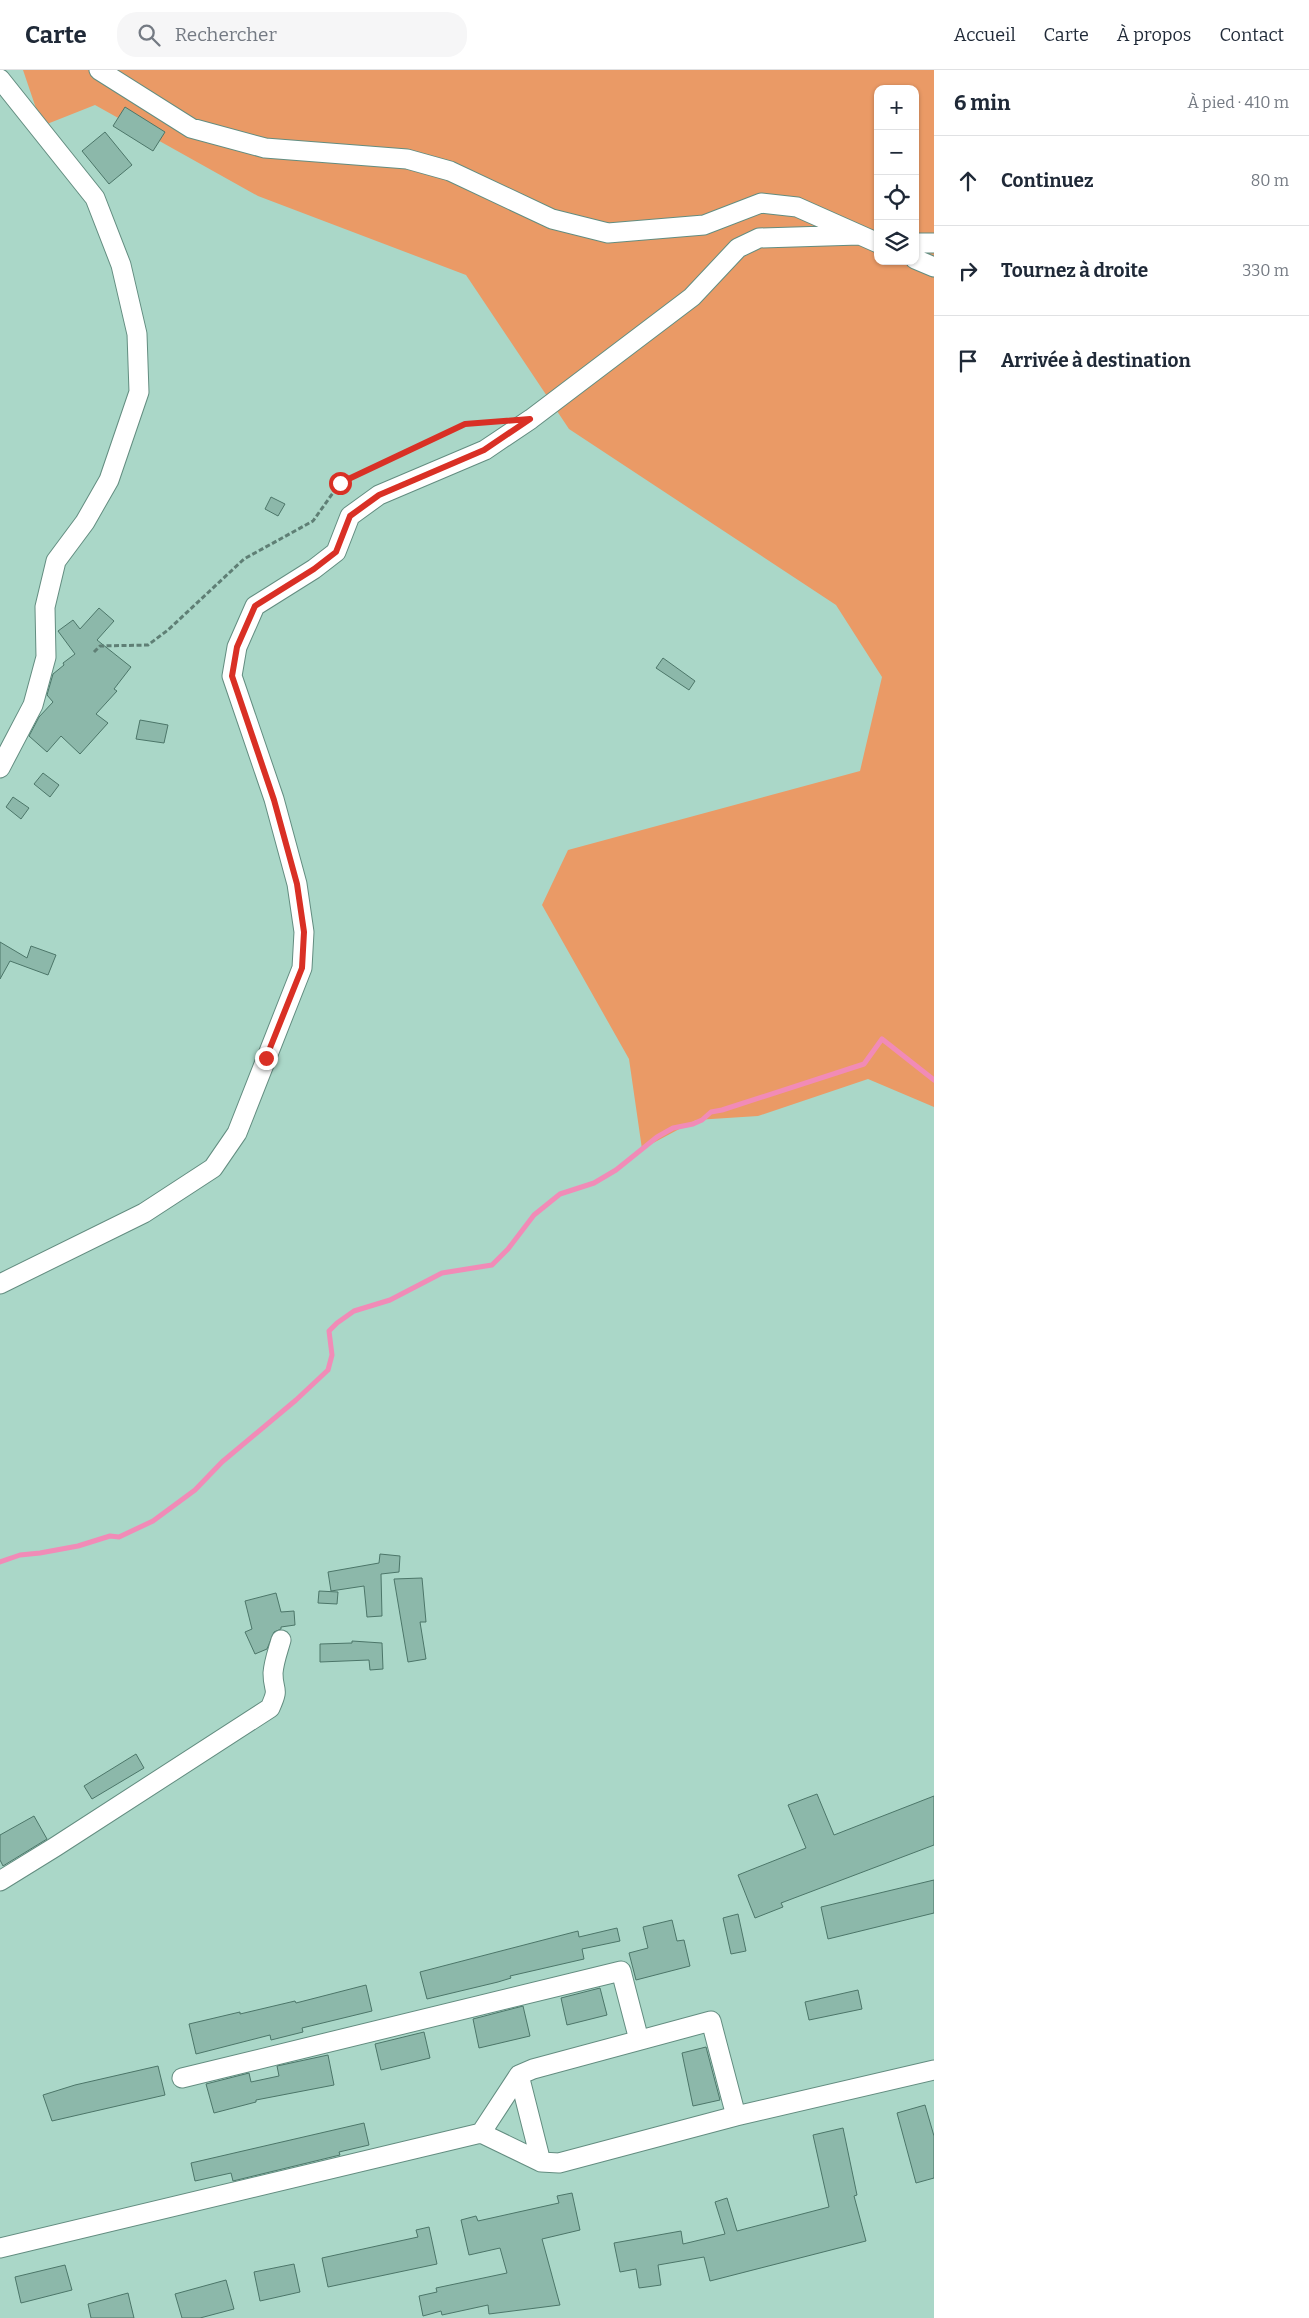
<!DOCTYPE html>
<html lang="fr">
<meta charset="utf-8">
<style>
:root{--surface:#fff;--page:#f6f6f7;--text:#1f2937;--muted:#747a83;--line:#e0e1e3}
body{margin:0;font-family:Bitter,serif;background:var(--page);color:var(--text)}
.controls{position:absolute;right:15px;top:15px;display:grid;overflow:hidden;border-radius:10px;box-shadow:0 1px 4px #0004}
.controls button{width:45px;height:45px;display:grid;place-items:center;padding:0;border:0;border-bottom:1px solid var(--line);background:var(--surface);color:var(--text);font:25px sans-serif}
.stop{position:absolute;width:15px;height:15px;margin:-11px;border:4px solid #d93025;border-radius:50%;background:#fff}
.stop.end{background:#d93025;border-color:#fff;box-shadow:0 1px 5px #0008}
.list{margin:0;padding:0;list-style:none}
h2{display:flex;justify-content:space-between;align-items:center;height:65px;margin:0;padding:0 20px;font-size:21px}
h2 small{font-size:16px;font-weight:400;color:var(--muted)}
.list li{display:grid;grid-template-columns:32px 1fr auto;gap:15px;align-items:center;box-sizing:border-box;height:90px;padding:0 20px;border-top:1px solid var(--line)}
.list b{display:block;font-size:19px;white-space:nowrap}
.list em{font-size:16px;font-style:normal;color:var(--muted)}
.icon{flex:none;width:28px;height:28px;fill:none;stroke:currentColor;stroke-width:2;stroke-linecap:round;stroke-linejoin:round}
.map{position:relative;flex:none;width:934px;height:2248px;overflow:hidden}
header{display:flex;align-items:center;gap:30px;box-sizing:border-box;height:70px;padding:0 25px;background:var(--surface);border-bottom:1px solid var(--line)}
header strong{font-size:24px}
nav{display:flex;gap:28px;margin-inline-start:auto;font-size:18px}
.search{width:350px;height:45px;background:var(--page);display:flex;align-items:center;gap:12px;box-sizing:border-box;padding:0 18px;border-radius:20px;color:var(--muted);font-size:19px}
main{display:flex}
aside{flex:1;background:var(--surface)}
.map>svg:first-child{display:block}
.green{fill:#ea9a66;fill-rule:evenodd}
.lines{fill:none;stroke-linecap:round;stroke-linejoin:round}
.stream{stroke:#f18bb7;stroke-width:5}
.building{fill:#8cb8aa;stroke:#4c7669}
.minor-casing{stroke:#638d80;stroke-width:21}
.path{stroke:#5f7f75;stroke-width:3;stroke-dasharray:5 2.5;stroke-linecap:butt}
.minor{stroke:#fff;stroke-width:19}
.route{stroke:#d93025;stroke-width:6}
</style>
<header>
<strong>Carte</strong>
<div class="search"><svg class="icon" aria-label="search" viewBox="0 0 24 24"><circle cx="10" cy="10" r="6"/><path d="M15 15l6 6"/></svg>Rechercher</div>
<nav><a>Accueil</a><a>Carte</a><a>À propos</a><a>Contact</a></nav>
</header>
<main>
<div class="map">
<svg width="934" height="2248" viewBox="0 0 934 2248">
<rect width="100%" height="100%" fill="#aad7c8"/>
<path class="green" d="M23,0H934V1037L868,1009L758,1046L696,1050L642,1079L629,989L542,835L568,780L860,701L882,607L836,535L569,359L466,205L258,126L95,35L42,56ZM878,19H915V191H878Z"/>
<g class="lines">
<path class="stream" d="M0,1492L20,1485L40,1483L78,1476L110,1466L119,1467L153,1451L195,1420L222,1392L296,1330L328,1300L332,1285L329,1261L337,1253L354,1241L390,1230L442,1203L492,1195L508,1179L534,1145L560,1124L594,1113L616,1100L657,1067L673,1058L693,1054L702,1050L711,1042L722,1040L864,994L882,969L934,1010"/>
</g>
<path class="building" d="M125,37L165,62L153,81L113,56Z
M105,62L132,95L109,114L82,81Z
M271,427L285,434L278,446L265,439Z
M99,538L114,551L97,570L131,597L114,619L117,621L96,644L108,653L80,684L61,666L47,682L29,666L39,647L53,632L47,625L53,604L64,595L63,593L75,584L58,561L73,550L80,559Z
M663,588L695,611L689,620L656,598Z
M140,650L168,655L164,673L136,669Z
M43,703L59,715L50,727L34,714Z
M13,727L29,738L21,749L6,737Z
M0,872L27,888L31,876L56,885L48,905L10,891L0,909Z
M380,1484L400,1486L399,1502L381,1504L382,1546L367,1547L364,1516L331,1521L328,1502L379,1493Z
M422,1508L426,1552H420L426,1589L408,1592L394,1509Z
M319,1521L338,1522L337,1534L318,1533Z
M276,1523L281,1542L294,1541L295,1555L281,1557V1559L274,1562L267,1579L255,1584L245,1562L252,1559L245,1531Z
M352,1571L382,1573L383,1599L370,1600L369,1590L320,1592V1574L352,1573Z
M136,1684L144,1698L92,1729L84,1716Z
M817,1724L834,1765L934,1726V1775L781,1833L783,1837L755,1848L738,1805L806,1778L788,1735Z
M34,1746L47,1769L3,1796L0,1790V1765Z
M934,1810V1843L828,1869L821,1837Z
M738,1844L746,1881L731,1884L723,1848Z
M672,1850L677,1871L684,1870L690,1896L636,1910L629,1883L648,1878L643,1857Z
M617,1858L620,1871L582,1879L584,1889L510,1906L511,1908L498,1912L427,1929L420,1902L578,1861L579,1867Z
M366,1915L372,1941L302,1958L303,1962L271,1970L270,1965L196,1984L189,1954L240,1942V1944L295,1931L296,1933Z
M600,1918L607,1945L567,1955L561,1928Z
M858,1920L862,1939L809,1950L805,1932Z
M523,1936L530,1966L479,1978L473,1949Z
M424,1962L430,1988L381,2000L375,1974Z
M706,1977L720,2030L693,2036L682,1983Z
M328,1985L334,2015L256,2030V2032L214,2043L206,2014L249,2003L251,2012L279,2006L277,1996Z
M158,1996L165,2025L52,2051L43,2025L75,2015Z
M925,2035L934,2066V2108L916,2113L897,2043Z
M364,2053L369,2075L339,2082L340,2085L233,2111L231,2103L195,2111L191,2093Z
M843,2058L857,2125L854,2126L866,2171L710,2211L704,2187L658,2195L661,2215L639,2218L636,2199L620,2202L614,2173L681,2161L683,2174L725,2164L715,2132L727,2128L737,2161L829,2137L813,2065Z
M572,2123L580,2160L542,2169L560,2235L489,2244L488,2235L442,2245L441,2241L423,2246L419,2226L437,2222L436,2218L507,2203L500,2178L469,2185L461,2150L476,2146L478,2151L559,2133L557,2126Z
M429,2157L437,2194L328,2217L322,2188L418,2167L416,2160Z
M294,2194L300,2222L260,2231L254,2202Z
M65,2195L72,2220L21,2233L15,2207Z
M226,2210L234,2239L200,2248H182L175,2224Z
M128,2223L134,2248H91L88,2234Z"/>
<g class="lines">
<defs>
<path id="minor" d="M99,0L191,58L265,78L407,89L450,101L552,149L608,163L704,155L761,133L797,137L878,173
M0,9L95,128L121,195L137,264L139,322L109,410L85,452L56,491L45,537L46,587L33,635L0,698
M915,173H934
M915,189L934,197
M0,1214L144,1143L213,1098L237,1063L302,898L304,862L297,814L274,729L232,606L237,577L255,536L314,499L336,482L350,446L379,425L485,380L531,349L692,227L738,178L759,168L859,165
M0,1811L55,1777L270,1638C280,1616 273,1623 273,1603C274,1591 278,1581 281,1570
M519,2005L541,2092
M182,2008L621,1901L639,1970
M481,2063L519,2005L533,1999L711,1951L736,2046
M0,2178L481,2063L541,2092L559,2093L736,2046L934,2000"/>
</defs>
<use href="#minor" class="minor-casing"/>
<path class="path" d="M94,582L100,576L148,575L168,560L244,489L313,451L340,413L465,354L495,351"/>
<use href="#minor" class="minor"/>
</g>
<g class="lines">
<path class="route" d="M266,988L302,898L304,862L297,814L274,730L232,606L237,577L255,536L314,499L336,482L350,446L379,425L484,380L530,349L465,354L340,413"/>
</g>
</svg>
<div class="controls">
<button>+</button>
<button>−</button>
<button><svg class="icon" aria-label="locate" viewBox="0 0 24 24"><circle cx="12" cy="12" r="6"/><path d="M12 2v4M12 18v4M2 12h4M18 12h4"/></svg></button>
<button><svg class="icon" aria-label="layers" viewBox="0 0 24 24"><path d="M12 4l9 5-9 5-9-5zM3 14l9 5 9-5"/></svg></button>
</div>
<div class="stop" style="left:340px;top:413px"></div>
<div class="stop end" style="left:266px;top:988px"></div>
</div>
<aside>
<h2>6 min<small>À pied · 410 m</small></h2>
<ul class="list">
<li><svg class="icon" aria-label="ahead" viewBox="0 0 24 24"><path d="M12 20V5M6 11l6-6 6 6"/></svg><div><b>Continuez</b></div><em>80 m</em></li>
<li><svg class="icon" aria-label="right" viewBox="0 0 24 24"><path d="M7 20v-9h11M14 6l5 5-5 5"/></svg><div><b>Tournez à droite</b></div><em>330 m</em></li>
<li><svg class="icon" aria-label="arrive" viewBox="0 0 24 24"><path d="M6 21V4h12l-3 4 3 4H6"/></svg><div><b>Arrivée à destination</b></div></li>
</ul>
</aside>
</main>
